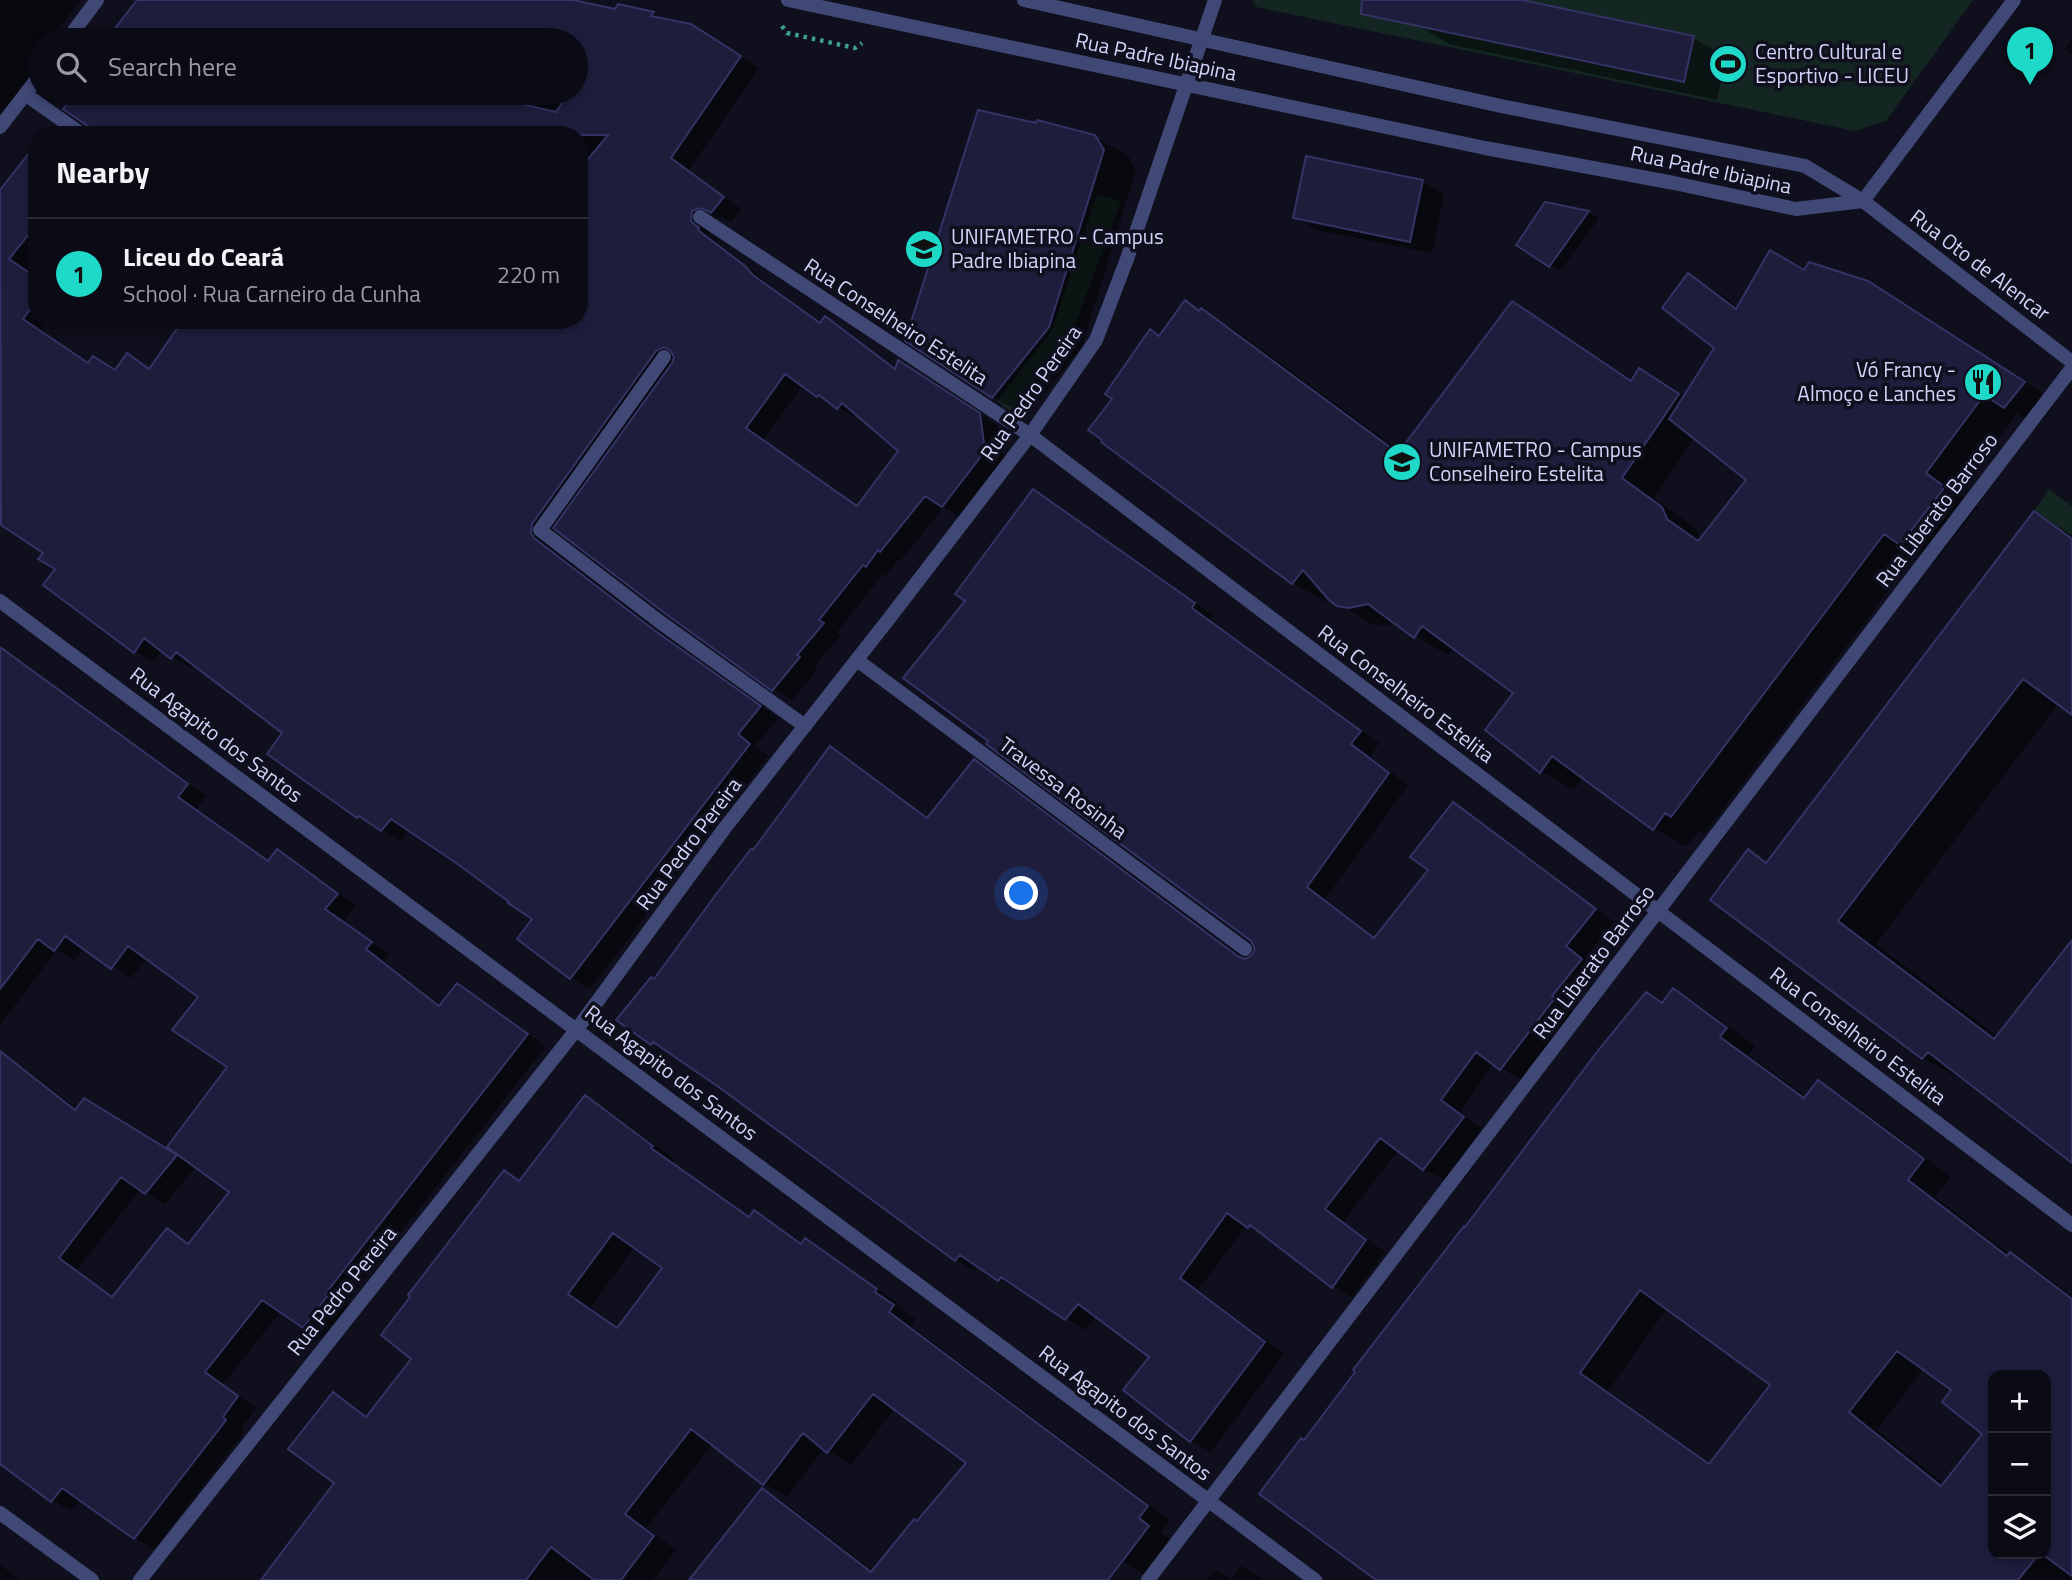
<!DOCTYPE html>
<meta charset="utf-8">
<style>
:root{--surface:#0b0b16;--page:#14141f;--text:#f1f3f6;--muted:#9a9ba1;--line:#2b2b35;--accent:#1ed8c8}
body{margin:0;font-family:"Titillium Web",sans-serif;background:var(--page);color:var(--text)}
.controls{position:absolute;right:21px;bottom:21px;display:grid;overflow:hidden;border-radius:14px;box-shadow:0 4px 10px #0003}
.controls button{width:63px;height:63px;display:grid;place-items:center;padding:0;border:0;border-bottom:2px solid var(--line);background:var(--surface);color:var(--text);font:35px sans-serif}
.you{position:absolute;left:1022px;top:894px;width:24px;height:24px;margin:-18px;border:5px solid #fff;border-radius:50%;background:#1a73e8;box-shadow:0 0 0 10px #1a73e833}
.badge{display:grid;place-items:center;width:46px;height:46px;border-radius:50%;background:var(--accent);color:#111;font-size:23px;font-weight:700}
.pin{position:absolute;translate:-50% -58px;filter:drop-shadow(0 2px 4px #0008)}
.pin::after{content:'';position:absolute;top:37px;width:24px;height:21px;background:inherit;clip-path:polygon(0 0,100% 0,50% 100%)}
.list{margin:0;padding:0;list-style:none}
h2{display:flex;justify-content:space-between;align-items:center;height:91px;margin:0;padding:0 28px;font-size:30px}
h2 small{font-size:23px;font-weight:400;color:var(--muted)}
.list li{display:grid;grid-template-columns:46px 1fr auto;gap:21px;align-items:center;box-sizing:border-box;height:112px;padding:0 28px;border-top:2px solid var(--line)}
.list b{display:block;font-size:26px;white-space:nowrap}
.list p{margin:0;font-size:23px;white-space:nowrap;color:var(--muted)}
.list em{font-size:23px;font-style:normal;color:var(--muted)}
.icon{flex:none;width:38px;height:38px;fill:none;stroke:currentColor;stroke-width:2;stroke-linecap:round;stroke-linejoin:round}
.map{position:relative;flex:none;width:2072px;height:1580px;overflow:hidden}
.search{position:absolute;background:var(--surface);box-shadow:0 4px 10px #0003;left:28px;top:28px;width:560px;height:77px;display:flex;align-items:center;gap:18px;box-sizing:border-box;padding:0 24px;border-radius:38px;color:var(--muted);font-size:26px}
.panel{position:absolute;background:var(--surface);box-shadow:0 4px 10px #0003;left:28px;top:126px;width:560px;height:203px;border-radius:28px}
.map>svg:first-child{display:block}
.green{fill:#132622}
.shadow{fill:#0007;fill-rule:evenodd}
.building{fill:#1e1d3c;stroke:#333365;stroke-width:2;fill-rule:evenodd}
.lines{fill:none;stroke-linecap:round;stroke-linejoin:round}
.path{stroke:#3da188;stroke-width:4.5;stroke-dasharray:3.5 5;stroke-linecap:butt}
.service{stroke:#404876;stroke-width:14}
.minor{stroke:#404876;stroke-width:14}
.tertiary{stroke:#404876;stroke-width:14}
.labels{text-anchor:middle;stroke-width:7;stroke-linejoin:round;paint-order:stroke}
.poi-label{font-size:21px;fill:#d2d4f9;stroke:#0f0f1d;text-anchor:start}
.street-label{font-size:21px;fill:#d2d4f9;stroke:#0f0f1d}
</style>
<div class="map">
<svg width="2072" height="1580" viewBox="0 0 2072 1580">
<rect width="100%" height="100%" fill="#0f0f1d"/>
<path class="green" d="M1252,0H1973L1886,121L1855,131L1256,7Z
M1097,194L1121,201L1077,320L1011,412L997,401L1052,330Z
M2049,489L2072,506V539L2034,511Z"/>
<path class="shadow" d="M0,0H81L49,40H40V51L37,54L40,56V65L0,117Z
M139,0H567L616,10L619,6L654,14L666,21L710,38L759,68L689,170L741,209L731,222L722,217L714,219L709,227L710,234L717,240L715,242L763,279L772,288L821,324L825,318L844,329L897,369L918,373L998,426L1004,462L961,517L944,507L900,561L898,560L886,576L883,574L837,632L841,635L814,666L818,669L792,700L773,689L556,528L551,535L549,545L553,550L673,643L778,718L755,746L768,756L590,989L571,978L520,938L535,918L410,829L401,841L358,817L285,733L194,663L191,668L162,650L154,662L135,651L45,553L0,523V193L37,146V320H48L41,331L89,364L116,371L127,355L151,370L579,320V135L76,95L73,93H576V40H108ZM803,385L818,396L857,418L859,415L901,450L859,506L763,440Z
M1411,0H1513L1693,38L1726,57L1717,100L1449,44L1417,25Z
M2072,40V55L2065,49Z
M52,127L66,135H45Z
M1095,137L1128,156L1136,170L1082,346L1026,416L993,397Z
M1422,182L1444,194L1432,253L1317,230L1295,217Z
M1546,204L1589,212L1599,218L1560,271L1550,265Z
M1804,272L1867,282L1902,302L2056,402L2038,426L2017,413L1958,493L1977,507L1934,563L1917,553L1704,834L1699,831L1686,847L1654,828L1584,777L1574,790L1541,771L1516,693L1454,647L1448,655L1415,636L1397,623L1383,626L1372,624L1329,598L1326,602L1293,583L1103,441L1160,337L1185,303L1234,329L1401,452L1512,303L1545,322L1633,381L1640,371L1684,397L1716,347L1688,275L1721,294L1739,308ZM1695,437L1749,479L1700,540L1695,528L1654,498Z
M1034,491L1053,502L1214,616L1210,620L1379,743L1370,757L1408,785L1325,899L1376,938L1431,870L1454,804L1473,816L1614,922L1585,959L1600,971L1570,1009L1573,1011L1521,1080L1494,1063L1460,1112L1482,1129L1444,1180L1424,1169L1399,1149L1343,1222L1385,1252L1352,1297L1333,1286L1269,1238L1247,1225L1198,1290L1284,1354L1211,1452L1191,1441L1126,1390L1151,1357L1096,1316L1085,1330L1021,1288L1019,1291L979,1266L975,1271L956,1260L721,1087L652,1043L655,981L830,748L850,759L929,818L974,761L994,772L1244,959L1249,960L1256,951L1252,940L990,741L967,600Z
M2035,513L2072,535V713L2059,703L1876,944L1998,1037L2072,943V1160L1963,1077L1962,1080L1923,1058L1712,899L1748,851L1768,863Z
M0,647L206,796L196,809L270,861L277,851L296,862L356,906L343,921L389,954L384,961L442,1006L458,985L477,996L546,1046L344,1305L347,1307L323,1338L281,1311L223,1384L256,1408L241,1429L244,1432L154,1549L135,1538L80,1499L71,1511L52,1500L0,1462V1059L3,1055L22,1066L77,1109L103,1111L191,1165L229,1067L200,996L147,958L131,978L84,948L74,960L57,950L72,931L69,928L52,951H56L0,1025ZM196,1166L231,1192L190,1244L168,1230L114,1298L77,1270L140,1189L165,1204Z
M1673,990L1702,1007L1755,1046L1748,1055L1807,1097L1819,1083L1847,1099L1951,1177L1935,1197L2010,1255L2039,1271L2072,1296V1580H1380L1305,1443ZM1667,1308L1773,1384L1711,1464L1608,1391ZM1924,1368L1953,1390L1984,1433L1944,1484L1877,1430ZM1993,1375H2046V1554H1993Z
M585,1097L608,1111L675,1160L673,1163L751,1217L754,1212L777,1225L803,1244L805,1241L828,1254L899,1304L897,1307L916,1319L911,1326L1170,1520L1160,1533L1171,1540L1145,1575L1124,1562L1110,1580H692L762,1490L785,1503L873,1571L917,1523L968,1462L895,1408L851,1465L824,1448L787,1497L764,1483L713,1444L646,1528L676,1550L653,1580H263L336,1483L333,1394L368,1417L414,1358L505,1173L520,1182ZM635,1246L665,1267L618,1329L590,1308Z
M0,1565L20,1580H0Z
M1241,1566L1264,1580H1207L1215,1570L1231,1579Z"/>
<path class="building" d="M137,0H573L615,9L618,4L654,12L651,16L691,24L741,56L671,158L724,197L711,213L701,208L692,211L691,221L699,228L698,230L745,266L753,275L820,323L825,316L895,369L898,360L980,413L985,451L942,507L925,496L880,552L878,550L866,567L863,565L819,620L824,623L797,655L800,657L772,691L666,614L553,528L672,363L674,357L670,350L664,347L656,351L532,524L531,533L534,538L654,630L761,706L738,734L750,744L570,979L517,939L532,919L508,903L509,902L459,865L391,819L381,831L359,816L357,818L267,754L282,733L176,652L171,659L144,638L134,653L43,585L55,569L38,559L43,553L1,525L0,190L37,143V224L9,259L37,278V300L23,319L88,363L93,356L115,370L127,353L149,369L183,320H579V170L608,135H92L89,127L63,109L74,96L70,93H503L501,99L556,112L569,93H576V40H106ZM785,374L817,397L819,395L837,409L842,403L898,451L857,506L746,428Z
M1362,0H1522L1694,36L1684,82L1361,14Z
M978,110L1036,123L1037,120L1095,135L1104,150L1049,327L992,398L905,341Z
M1306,156L1423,180L1410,242L1293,218Z
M1545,202L1589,211L1549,267L1516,245Z
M1770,250L1804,270L1809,262L1868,281L2025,382L2004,408L1984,395L1926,473L1945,487L1900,545L1884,534L1671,817L1665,813L1653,830L1552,756L1540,773L1485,730L1513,693L1422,626L1414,638L1368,604L1349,608L1337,606L1329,600L1303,570L1292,584L1101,442L1102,440L1088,430L1112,399L1105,394L1150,329L1159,336L1185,300L1199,311L1201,308L1398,453L1512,301L1631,381L1639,368L1679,394L1622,478L1662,507L1667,519L1698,541L1746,480L1669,419L1714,348L1662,308L1688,273L1736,309Z
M1033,489L1195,603L1192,608L1361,731L1351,744L1389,773L1307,887L1374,938L1428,870L1410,857L1453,802L1596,909L1566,946L1582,959L1552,996L1555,998L1500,1070L1476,1052L1441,1100L1464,1117L1423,1170L1380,1138L1325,1209L1366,1240L1332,1288L1250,1225L1248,1228L1227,1213L1180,1278L1265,1342L1190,1442L1123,1390L1149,1357L1078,1304L1065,1320L1001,1277L998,1281L960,1255L955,1261L720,1088L653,1042L651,1045L616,1020L651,977L654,979L717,893L751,849L753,850L830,746L927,818L974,759L1239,957L1245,959L1252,955L1255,949L1251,941L986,744L988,741L903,678L965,601L955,594Z
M2034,511L2072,539V715L2023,679L1838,921L1994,1039L2072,940V1163L1928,1052L1922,1059L1710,900L1748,849L1766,863Z
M0,647L188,784L178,797L268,861L277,849L338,894L325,909L372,942L366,949L439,1006L457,983L528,1034L326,1293L329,1294L303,1328L262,1300L205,1372L238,1396L223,1417L226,1420L134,1539L62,1488L51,1502L0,1464V1051L75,1110L84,1098L177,1155L145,1194L121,1177L59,1258L112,1297L167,1228L188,1244L229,1192L167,1147L227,1067L172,1030L198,997L128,946L111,969L65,936L54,951L38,939L0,989Z
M1673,988L1727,1028L1720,1037L1804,1098L1818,1080L1924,1159L1908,1180L2007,1256L2010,1252L2072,1299V1576L2042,1554H2046V1375H1993V1554H2039L2018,1580H1376L1259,1494L1301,1438L1304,1440L1355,1372L1353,1370L1464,1226L1465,1227L1600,1048L1646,992L1662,1003ZM1640,1290L1770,1385L1709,1464L1580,1373ZM1897,1351L1951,1390L1942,1402L1982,1434L1941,1486L1849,1412Z
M585,1095L653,1146L651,1148L749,1217L754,1210L801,1244L805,1238L877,1289L875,1292L894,1305L889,1312L1148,1506L1139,1518L1149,1526L1108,1580H689L762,1488L871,1572L914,1519L917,1521L966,1463L873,1394L827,1453L803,1433L763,1485L691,1429L625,1514L654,1536L621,1580H594L551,1547L526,1580H261L334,1483L288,1449L333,1392L366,1417L411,1359L381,1335L410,1297L408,1295L504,1170L519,1181ZM613,1233L662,1268L617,1328L568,1294Z"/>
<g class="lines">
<path class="path" d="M782,26L787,33L855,48L862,43"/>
<path class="service" d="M664,357L540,530L660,622L805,726"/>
<path class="minor" d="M67,40L97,0
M25,94L83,135
M0,127L40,75
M700,217L1030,435L2072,1225
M0,601L1315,1580
M857,660L1245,949
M140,1580L577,1029L724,829L891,616L1030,435L1096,340L1127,259L1215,0
M1148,1580L2072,368"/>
<path class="tertiary" d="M788,0L1485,148L1674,183L1796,209L1863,201
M1024,0L1501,106L1805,166L1863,201L2072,362
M1863,201L2014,0
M0,1513L92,1580"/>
</g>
<defs>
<symbol id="stadium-disc" viewBox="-11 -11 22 22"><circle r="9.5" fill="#1ed8c8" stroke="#0f0f1d"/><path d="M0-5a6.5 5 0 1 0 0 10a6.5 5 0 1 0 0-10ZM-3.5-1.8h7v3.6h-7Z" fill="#111"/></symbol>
<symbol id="university-disc" viewBox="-11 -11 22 22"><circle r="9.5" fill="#1ed8c8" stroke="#0f0f1d"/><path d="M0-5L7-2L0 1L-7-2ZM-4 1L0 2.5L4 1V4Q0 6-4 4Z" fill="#111"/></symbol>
<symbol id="restaurant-disc" viewBox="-11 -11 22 22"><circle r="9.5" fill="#1ed8c8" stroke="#0f0f1d"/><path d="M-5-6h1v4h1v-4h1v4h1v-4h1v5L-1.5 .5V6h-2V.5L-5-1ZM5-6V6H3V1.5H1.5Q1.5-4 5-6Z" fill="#111"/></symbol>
</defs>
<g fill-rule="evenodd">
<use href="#stadium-disc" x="1706" y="42" width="44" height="44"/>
<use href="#university-disc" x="902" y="227" width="44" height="44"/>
<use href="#restaurant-disc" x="1961" y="360" width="44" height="44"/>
<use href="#university-disc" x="1380" y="440" width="44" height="44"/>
</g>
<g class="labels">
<g class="poi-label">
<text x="1755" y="59">Centro Cultural e<tspan x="1755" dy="24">Esportivo - LICEU</tspan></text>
<text x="951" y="244">UNIFAMETRO - Campus<tspan x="951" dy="24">Padre Ibiapina</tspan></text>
<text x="1956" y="377" text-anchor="end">Vó Francy -<tspan x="1956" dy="24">Almoço e Lanches</tspan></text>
<text x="1429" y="457">UNIFAMETRO - Campus<tspan x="1429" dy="24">Conselheiro Estelita</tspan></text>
</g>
<g class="street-label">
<text transform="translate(1156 57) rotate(12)" y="7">Rua Padre Ibiapina</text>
<text transform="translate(1711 170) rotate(12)" y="7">Rua Padre Ibiapina</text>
<text transform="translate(1980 265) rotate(37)" y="7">Rua Oto de Alencar</text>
<text transform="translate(896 322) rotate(33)" y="7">Rua Conselheiro Estelita</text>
<text transform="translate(1031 393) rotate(-55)" y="7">Rua Pedro Pereira</text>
<text transform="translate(1937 510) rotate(-53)" y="7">Rua Liberato Barroso</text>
<text transform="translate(1406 694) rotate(37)" y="7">Rua Conselheiro Estelita</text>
<text transform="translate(216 735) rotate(37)" y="7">Rua Agapito dos Santos</text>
<text transform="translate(1063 788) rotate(37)" y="7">Travessa Rosinha</text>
<text transform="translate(689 844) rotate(-53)" y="7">Rua Pedro Pereira</text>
<text transform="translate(1594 962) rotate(-53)" y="7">Rua Liberato Barroso</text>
<text transform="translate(1858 1036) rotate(37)" y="7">Rua Conselheiro Estelita</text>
<text transform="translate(671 1073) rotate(37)" y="7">Rua Agapito dos Santos</text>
<text transform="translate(342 1291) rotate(-51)" y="7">Rua Pedro Pereira</text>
<text transform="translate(1125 1413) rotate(37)" y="7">Rua Agapito dos Santos</text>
</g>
</g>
</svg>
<div class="controls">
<button>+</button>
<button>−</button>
<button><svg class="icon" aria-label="layers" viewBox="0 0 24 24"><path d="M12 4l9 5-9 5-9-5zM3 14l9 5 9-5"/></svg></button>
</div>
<div class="you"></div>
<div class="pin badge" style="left:2030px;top:85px">1</div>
<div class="search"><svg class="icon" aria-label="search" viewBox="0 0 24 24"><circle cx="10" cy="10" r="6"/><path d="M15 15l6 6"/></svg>Search here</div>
<section class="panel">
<h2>Nearby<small></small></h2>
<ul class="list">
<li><span class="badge">1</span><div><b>Liceu do Ceará</b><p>School · Rua Carneiro da Cunha</p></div><em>220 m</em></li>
</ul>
</section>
</div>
